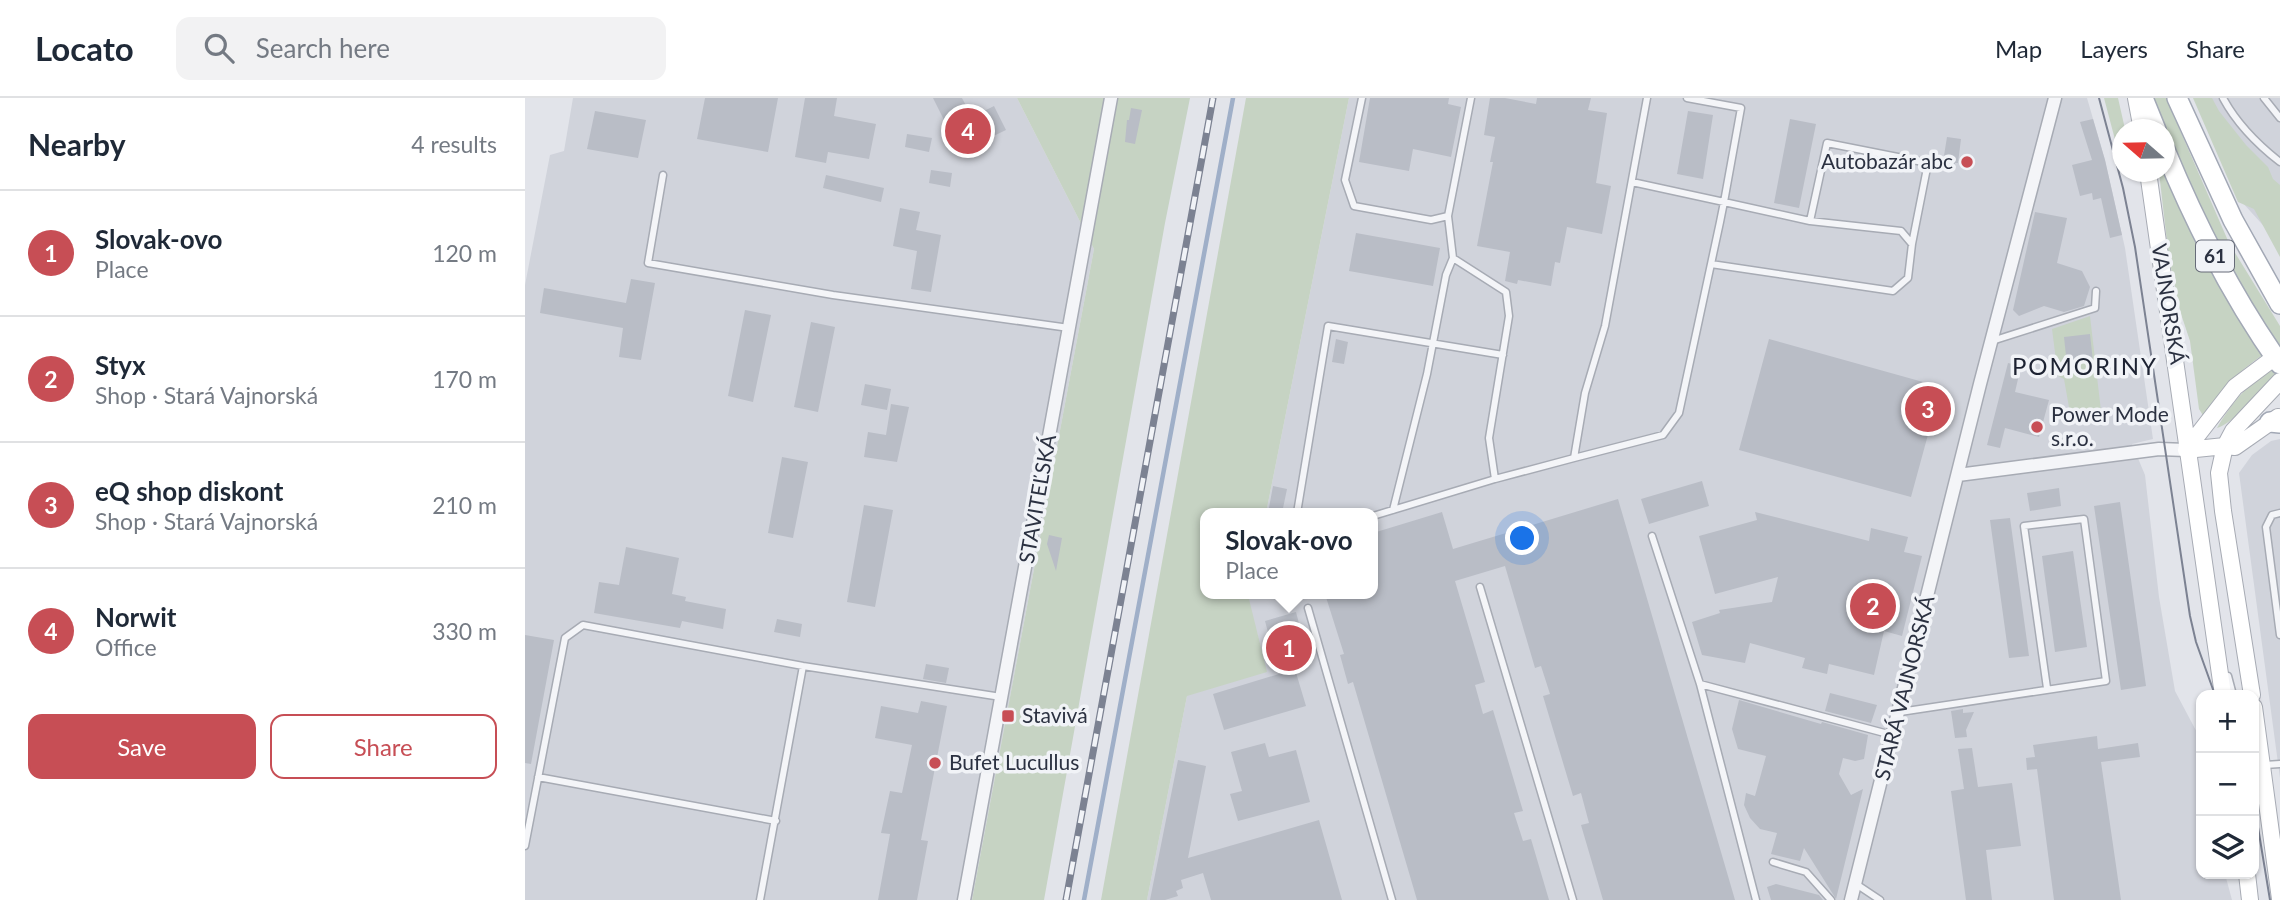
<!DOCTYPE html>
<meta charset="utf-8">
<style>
:root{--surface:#fff;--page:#f2f2f3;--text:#1f2937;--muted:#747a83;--line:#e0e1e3;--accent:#c74e55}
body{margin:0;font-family:Lato,sans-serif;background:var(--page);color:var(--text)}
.controls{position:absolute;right:21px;bottom:21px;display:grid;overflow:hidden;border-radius:14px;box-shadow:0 2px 5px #0004}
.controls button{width:63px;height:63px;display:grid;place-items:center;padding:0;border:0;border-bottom:2px solid var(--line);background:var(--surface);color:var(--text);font:35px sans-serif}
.compass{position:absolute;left:1587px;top:21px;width:63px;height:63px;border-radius:50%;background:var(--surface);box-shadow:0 2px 5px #0004;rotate:290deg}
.you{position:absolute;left:998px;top:441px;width:24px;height:24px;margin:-18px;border:5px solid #fff;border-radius:50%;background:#1a73e8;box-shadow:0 0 0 10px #1a73e833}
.badge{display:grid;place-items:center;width:46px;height:46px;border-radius:50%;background:var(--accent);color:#fff;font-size:23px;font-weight:700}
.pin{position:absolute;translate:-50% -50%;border:4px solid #fff;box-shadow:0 2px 7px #0006}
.popup{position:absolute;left:675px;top:410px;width:178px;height:91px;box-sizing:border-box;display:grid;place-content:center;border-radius:14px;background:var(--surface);filter:drop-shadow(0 2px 5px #0005);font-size:23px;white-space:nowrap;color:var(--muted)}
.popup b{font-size:26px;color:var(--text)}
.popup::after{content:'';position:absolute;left:50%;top:100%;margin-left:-14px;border:14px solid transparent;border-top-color:var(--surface)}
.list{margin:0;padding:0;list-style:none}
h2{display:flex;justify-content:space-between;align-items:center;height:91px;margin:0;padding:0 28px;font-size:30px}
h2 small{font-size:23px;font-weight:400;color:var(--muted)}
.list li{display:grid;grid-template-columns:46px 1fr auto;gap:21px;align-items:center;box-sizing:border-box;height:126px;padding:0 28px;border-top:2px solid var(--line)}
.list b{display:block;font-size:26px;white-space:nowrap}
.list p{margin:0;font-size:23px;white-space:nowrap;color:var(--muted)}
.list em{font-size:23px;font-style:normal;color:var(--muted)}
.actions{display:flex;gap:14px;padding:21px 28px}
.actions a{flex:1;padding:16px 0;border:2px solid var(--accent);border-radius:14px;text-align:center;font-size:24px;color:var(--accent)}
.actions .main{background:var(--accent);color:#fff}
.icon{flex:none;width:38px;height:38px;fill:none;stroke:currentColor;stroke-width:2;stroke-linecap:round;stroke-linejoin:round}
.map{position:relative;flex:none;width:1755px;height:802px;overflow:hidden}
header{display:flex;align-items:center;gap:42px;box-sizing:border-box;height:98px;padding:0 35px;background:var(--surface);border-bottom:2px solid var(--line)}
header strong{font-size:33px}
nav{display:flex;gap:38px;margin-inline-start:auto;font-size:24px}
.search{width:490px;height:63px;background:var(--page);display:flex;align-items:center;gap:18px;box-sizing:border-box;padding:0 24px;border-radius:14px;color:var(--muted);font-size:26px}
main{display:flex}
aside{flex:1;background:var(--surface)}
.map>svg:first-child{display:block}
.built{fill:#d0d3db}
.green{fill:#c6d3c3}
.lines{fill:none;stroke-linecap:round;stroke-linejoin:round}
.stream{stroke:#9fafc8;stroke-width:4.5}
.building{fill:#b9bdc6}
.lane-casing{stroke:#a7abb4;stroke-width:9}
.street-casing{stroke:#a7abb4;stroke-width:15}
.secondary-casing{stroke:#a7abb4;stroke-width:18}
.primary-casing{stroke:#a2a8b5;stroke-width:22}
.lane{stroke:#f4f5f8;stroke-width:6}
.street{stroke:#f4f5f8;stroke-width:12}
.secondary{stroke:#fff;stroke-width:16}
.primary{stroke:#fff;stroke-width:19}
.tram{stroke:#7c8292;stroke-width:2}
.rail-casing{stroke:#7c8292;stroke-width:7}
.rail{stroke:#f1f3f7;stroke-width:4.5;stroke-dasharray:13;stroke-linecap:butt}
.poi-dot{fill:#c74e55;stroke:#f1f3f7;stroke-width:2.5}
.labels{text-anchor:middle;stroke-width:7;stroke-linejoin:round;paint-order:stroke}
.shield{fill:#f1f3f7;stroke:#666b78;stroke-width:2}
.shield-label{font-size:19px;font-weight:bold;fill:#2b3141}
.poi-label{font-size:21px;fill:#2b3141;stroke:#f1f3f7;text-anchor:start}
.street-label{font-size:21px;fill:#2b3141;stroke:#f1f3f7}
.quarter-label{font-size:24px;letter-spacing:2px;fill:#1d2232;stroke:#f1f3f7}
</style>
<header>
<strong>Locato</strong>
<div class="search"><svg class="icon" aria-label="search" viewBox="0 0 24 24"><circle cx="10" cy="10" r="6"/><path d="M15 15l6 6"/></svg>Search here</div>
<nav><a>Map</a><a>Layers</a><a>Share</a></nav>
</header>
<main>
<aside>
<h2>Nearby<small>4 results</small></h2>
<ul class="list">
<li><span class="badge">1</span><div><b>Slovak-ovo</b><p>Place</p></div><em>120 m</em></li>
<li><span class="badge">2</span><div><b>Styx</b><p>Shop · Stará Vajnorská</p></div><em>170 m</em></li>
<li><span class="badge">3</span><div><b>eQ shop diskont</b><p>Shop · Stará Vajnorská</p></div><em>210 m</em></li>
<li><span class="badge">4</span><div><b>Norwit</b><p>Office</p></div><em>330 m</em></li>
</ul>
<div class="actions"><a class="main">Save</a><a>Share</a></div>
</aside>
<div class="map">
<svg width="1755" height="802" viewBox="0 0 1755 802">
<rect width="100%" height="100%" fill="#e2e4ea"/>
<path class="built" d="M48,0H492L569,151L447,802H0V187L25,57L39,53Z
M824,0H1562L1580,62L1600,150L1628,341L1607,346L1620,377L1634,499L1650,593L1676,642V776H1700L1707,802H622L662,598L724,501L725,496H848V415H741Z
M1672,0H1755V146L1716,103Z
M1755,341V680L1714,375L1727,357L1746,343Z"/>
<path class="green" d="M492,0H665L640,125L519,802H447L569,151Z
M721,0H824L741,415H680V496H725L724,501L742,574L662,598L622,802H576Z
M1579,0H1593L1600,31L1598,32L1597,68Z
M1626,0H1641L1704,145L1755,228V246L1752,248L1692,150Z
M1668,0H1687L1694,13L1721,47L1743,69L1748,81L1755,87V159L1729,111L1713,104Z
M1634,74H1640L1739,256C1710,276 1699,289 1679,319L1674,311L1665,243L1656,216L1644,161Z
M1565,218L1576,313L1545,315L1539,281L1533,278L1527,231Z
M1748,270L1752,275C1740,288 1707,327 1692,330C1708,303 1722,287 1748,270Z"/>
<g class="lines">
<path class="stream" d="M559,802L708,0"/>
</g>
<path class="building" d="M180,0H253L243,54L172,41Z
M280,0H312L309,18L351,26L344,61L303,54L301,65L270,59Z
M408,0H437L447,19L469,8L481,32L435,54Z
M845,0H924L923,6L936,9L926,59L888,51L884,73L834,64Z
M965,0H980L1011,6L1012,0H1066L1063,12L1082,15L1071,85L1086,88L1077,136L1042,129L1035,165L1030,164L1026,188L993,182L992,186L980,183L985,154L952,148L968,64H965L970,39L959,37Z
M606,10L617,12L610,46L600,44L602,22H604Z
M70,13L121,22L113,60L62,51Z
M1163,13L1188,17L1178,81L1152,76Z
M1265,21L1291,26L1274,110L1249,105Z
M1568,21L1580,62L1597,137L1585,140L1576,100L1568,102L1567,95L1555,98L1547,67L1567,62L1555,24Z
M382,36L407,40L404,54L380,49Z
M1422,39L1436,41L1433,65H1430L1429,72L1417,70Z
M406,72L427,75L425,89L404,85Z
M301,77L359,90L356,104L298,90Z
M375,110L395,114L391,132L416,137L406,194L386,191L392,153L368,148Z
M1510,114L1542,120L1532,165L1557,173L1565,189L1559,208L1539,214L1519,208L1494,218L1488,212Z
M831,135L915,150L908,188L824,173Z
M106,181L130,185L116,262L94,259L98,230L15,215L19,190L101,205Z
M220,212L246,217L228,304L203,298Z
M286,224L310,229L293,314L269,309Z
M1565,236L1568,264L1542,267L1539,239Z
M811,241L823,244L819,266L807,264Z
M1244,241L1416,289L1386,399L1214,352Z
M1483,265L1496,268L1490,294L1524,302L1514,339L1480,330L1475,350L1462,347Z
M340,286L366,291L362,312L336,307Z
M366,306L384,309L372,364L339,359L343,334L361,337Z
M257,359L283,364L268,440L243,435Z
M1177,383L1184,408L1124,426L1116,401Z
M748,388L762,391L757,415H743Z
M1534,390L1536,408L1505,413L1502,395Z
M1093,401L1210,802H1078L1056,727L1064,725L1056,695L1048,698L1018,598L1025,596L1016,568L1010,570L980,468L930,483L960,584L950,587L958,616L968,612L998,713L989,715L998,743L1006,741L1024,802H892L828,584L823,586L815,557L819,556L800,496H848V435L917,414L928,451Z
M1595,404L1621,588L1596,592L1569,408Z
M339,407L368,412L350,509L322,504Z
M1230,414L1344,443L1346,430L1383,439L1379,454L1397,458L1377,538L1359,533L1349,577L1304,566L1302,576L1277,570L1280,560L1225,545L1220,565L1177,557L1167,524L1195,515L1194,512L1247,504L1253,479L1190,496L1174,438L1232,422Z
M1485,420L1504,558L1484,560L1465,422Z
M524,437L537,440L531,473L522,446Z
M101,449L154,460L147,496L161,499L160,503L201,511L198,531L157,523L155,530L69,515L74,484L94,487Z
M1548,453L1562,549L1530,554L1517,458Z
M771,514L784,564L769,568L781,608L699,632L688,596L754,576L740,523Z
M252,521L277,526L275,539L249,534Z
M0,537L29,542L6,666L0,665Z
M401,566L424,570L421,585L398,581Z
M1305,595L1352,607L1346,625L1300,613Z
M1214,602L1296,626L1297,624L1343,637L1339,661L1330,663L1318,660L1314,676L1326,697L1338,691L1311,801L1279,750L1275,763L1246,756L1252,735L1235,731L1225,720L1219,707L1221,695L1230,698L1241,658L1213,651L1207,631Z
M396,603L422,608L396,742L403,743L392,802H353L365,736L356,735L365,693L377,695L387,647L350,640L356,608L393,615Z
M1438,611V615L1449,614L1441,632L1442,639L1430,640L1426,613Z
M1572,638L1573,651L1613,645L1615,659L1576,664L1596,802H1529L1512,671L1502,672L1501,660L1510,659L1508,647Z
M740,645L744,659L771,652L785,704L713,723L705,696L717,693L706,654Z
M1447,650L1453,689L1487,685L1496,748L1461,752L1467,802H1441L1426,693L1439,691L1433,651Z
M653,662L681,668L663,760L794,722L817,802H686L678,775L656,782L658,790L651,793L653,798L640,802H625Z
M1251,786L1294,797L1298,802H1246L1242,789Z"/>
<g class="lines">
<defs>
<path id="lane" d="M837,0L820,82L829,108L906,122L923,118
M946,0L923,118L928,160L981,194L984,218L964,340L970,381L1049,360L1060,295L1080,228L1122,0
M1162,0L1216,10L1199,104L1285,123L1376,133L1387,146L1383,180L1368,193L1186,166
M1698,0C1712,26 1732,46 1755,64
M1739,0L1755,20
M138,77L123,165L308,197L544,230
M1285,123L1302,45L1403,65L1387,146
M1467,243L1570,210L1571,193
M1049,360L1138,337L1154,315L1195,124L1199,104L1107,84
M868,412L902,276L921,177L928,160
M772,415L803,228L978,257
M1755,415L1747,417L1741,429L1755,537
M848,418L970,381
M1127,438L1175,586L1231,802
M955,489L1048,802
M783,510L867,802
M1703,578L1708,597
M1175,586L1367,637
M1375,614L1581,583L1559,421L1499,428L1522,590
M1740,667L1755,666
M13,679L251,723
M0,748L40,540L58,527L278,568L476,599
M1248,764L1281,774L1306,802
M1331,786L1355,802
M235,802L278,568"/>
<path id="street" d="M1433,377L1634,351L1661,352
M439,802L586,0
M1326,802L1455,286L1530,0"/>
<path id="secondary" d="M1611,0L1617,32
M1623,74C1649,248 1672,423 1698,597
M1661,352L1710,289L1750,259
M1661,352L1700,348L1710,349L1753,319
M1727,597L1698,413L1694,375L1700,348L1708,333L1755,283
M1729,609L1755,801
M1722,776L1725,802"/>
<path id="primary" d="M1618,0L1631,32
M1652,0L1708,122L1755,206
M1640,52C1671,127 1708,200 1755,266
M1745,324L1755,325"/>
</defs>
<use href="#lane" class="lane-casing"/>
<use href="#street" class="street-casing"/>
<use href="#secondary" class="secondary-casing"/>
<use href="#primary" class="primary-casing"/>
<use href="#lane" class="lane"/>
<use href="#street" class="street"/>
<use href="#secondary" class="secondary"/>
<use href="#primary" class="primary"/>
<path class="tram" d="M1574,0L1598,90L1610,149L1665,518L1671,544L1690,597
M1729,705L1745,802"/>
<defs>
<path id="rail" d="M541,802L688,0"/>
</defs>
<use href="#rail" class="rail-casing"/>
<use href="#rail" class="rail"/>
</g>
<g class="poi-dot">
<circle cx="1442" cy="64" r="7"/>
<circle cx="1512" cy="329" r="7"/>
<rect x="476" y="611" width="14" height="14" rx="3.5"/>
<circle cx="410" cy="665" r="7"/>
</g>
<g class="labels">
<rect class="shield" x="1671" y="142.5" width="38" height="31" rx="5"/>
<g class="shield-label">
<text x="1690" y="165">61</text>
</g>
<g class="poi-label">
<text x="1428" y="71" text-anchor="end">Autobazár abc</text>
<text x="1526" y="324">Power Mode<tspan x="1526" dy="24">s.r.o.</tspan></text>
<text x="497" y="625">Stavivá</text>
<text x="424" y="672">Bufet Lucullus</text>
</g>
<g class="street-label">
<text transform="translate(1643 206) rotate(81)" y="7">VAJNORSKÁ</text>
<text transform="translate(513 401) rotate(-80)" y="7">STAVITEĽSKÁ</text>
<text transform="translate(1380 590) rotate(-76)" y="7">STARÁ VAJNORSKÁ</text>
</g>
<g class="quarter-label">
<text x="1560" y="277">POMORINY</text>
</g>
</g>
</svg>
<div class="controls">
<button>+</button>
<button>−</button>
<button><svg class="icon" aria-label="layers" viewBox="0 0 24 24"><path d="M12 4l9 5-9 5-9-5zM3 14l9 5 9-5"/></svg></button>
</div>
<svg class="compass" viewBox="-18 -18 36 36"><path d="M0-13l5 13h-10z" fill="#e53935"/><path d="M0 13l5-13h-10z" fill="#747a83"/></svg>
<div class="you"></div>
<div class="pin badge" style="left:764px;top:550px">1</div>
<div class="popup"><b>Slovak-ovo</b>Place</div>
<div class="pin badge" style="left:1348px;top:508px">2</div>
<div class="pin badge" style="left:1403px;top:311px">3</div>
<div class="pin badge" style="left:443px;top:33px">4</div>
</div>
</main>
